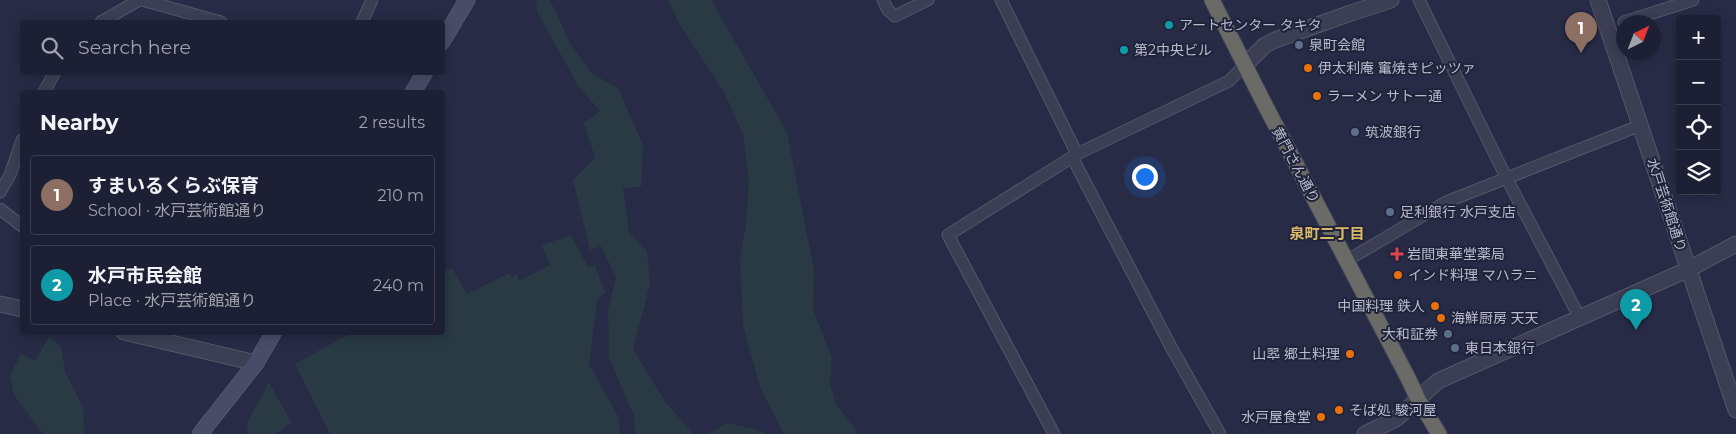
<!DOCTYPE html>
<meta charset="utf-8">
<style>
:root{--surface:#1d2034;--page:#25283c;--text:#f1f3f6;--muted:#a0a3ac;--line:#3b3e4f;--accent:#919cfa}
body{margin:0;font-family:Montserrat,"Noto Sans JP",sans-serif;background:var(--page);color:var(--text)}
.controls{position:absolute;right:15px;top:15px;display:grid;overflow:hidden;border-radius:5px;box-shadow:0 2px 12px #0003}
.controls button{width:45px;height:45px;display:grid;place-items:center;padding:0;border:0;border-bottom:1px solid var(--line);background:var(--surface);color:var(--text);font:25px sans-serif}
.compass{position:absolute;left:1616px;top:15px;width:45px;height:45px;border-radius:50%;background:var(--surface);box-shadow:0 2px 12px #0003;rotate:42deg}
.you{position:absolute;left:1144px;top:176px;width:18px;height:18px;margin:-12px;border:4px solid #fff;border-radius:50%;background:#1a73e8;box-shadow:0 0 0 8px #1a73e833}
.badge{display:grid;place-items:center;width:32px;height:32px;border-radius:50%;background:var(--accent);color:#fff;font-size:16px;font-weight:700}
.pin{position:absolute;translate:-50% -41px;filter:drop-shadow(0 1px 2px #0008)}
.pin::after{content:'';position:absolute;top:26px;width:18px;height:15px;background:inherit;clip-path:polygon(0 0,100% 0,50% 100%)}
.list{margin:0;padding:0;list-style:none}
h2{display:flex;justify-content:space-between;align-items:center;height:65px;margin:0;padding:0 20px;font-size:21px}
h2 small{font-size:16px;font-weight:400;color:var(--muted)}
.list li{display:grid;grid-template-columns:32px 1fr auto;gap:15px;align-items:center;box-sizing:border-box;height:80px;margin:0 10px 10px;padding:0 10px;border:1px solid var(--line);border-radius:5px}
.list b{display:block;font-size:19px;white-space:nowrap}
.list p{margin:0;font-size:16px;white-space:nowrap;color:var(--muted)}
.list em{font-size:16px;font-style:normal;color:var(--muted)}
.icon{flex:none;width:28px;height:28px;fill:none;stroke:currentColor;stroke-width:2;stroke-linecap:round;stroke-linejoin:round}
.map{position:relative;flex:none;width:1736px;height:434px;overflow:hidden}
.search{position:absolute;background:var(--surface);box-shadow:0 2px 12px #0003;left:20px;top:20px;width:425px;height:55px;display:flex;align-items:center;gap:12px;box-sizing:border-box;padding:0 18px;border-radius:5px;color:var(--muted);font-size:19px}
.panel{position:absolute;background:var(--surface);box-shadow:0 2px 12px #0003;left:20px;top:90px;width:425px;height:245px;border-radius:5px}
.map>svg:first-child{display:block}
.green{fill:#293a45}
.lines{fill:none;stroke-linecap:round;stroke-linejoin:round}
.minor-casing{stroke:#54566b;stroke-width:13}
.tertiary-casing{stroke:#54566b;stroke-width:17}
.secondary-casing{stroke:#54566b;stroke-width:17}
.trunk-casing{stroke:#43465c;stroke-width:17}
.minor{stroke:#3c3f54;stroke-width:11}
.tertiary{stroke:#3c3f54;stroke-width:15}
.secondary{stroke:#494c67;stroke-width:15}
.trunk{stroke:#6a6a66;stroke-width:15}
.culture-dot{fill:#0f9aa8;stroke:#20233a;stroke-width:2}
.service-dot{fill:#5c6f8a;stroke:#20233a;stroke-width:2}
.food-dot{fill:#e8710a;stroke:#20233a;stroke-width:2}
.health-dot{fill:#e0444e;stroke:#20233a;stroke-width:2}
.labels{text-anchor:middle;stroke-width:4;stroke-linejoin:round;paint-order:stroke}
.poi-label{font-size:14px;fill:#b9bbcd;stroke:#20233a;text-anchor:start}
.street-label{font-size:14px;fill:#b9bbcd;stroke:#20233a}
.neighbourhood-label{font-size:15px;font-weight:bold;fill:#d9b968;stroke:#20233a}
</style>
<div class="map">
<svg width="1736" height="434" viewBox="0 0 1736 434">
<rect width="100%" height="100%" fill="#272b45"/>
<path class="green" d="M536,0H550L570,43L592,74L618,88L643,145L641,187L623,188L629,232L647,251L650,284L633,349L666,403L694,434H635L634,416L609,358L608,309L616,278L601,246L590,250L573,180L595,158L584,123L600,111L579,87L537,12Z
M668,0H711L787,132L814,270L813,309L832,358L830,383L836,404L858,432L857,434H784L760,387L743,325L740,259L746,224L749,179L743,134L724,92L678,22Z
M571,235L588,267L595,265L605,292L597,300L589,364L619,418L620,434H330L295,364L351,333L442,332L443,272L452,268L467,294L509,273L512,278L517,274L519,281L550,265L542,245Z
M49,337L61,346L65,372L83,407L84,434H43L14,395L10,376L21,353L35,361Z
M269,382L291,422L276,434H248L247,423Z
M727,423L755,429L765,434H708Z"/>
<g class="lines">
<defs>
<path id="minor" d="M142,0L221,22
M883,0L888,10L895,16L928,0
M1001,0L1077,154
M1419,0L1507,179L1580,318
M101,22L139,0
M362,22L372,0
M1624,22L1693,0
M44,92L55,72
M1072,157L1171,347L1220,434
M0,192L10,175L22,140
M0,209L22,226
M1346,261L1446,202L1641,125
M1054,434L948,235L1077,154L1229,81L1245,65"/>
<path id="tertiary" d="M1598,0L1736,410
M1245,65L1265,45L1275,40L1348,14L1391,0
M0,304L22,309
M124,332L256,363
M1365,434L1396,419L1438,381L1689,269L1736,244"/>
<path id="secondary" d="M442,42L467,0
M413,92L425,72
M200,434L256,363L274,332"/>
<path id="trunk" d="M1212,0L1265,105L1408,378L1418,399L1439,434"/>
</defs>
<use href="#minor" class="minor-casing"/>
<use href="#tertiary" class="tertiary-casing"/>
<use href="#secondary" class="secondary-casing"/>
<use href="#trunk" class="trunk-casing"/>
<use href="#minor" class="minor"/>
<use href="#tertiary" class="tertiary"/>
<use href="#secondary" class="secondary"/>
<use href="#trunk" class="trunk"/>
</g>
<g class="culture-dot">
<circle cx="1169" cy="25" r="5"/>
<circle cx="1124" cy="50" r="5"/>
</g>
<g class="service-dot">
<circle cx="1299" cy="45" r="5"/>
<circle cx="1355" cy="132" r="5"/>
<circle cx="1390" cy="212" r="5"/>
<circle cx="1448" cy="334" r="5"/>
<circle cx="1455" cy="348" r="5"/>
</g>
<g class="food-dot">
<circle cx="1308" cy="68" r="5"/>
<circle cx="1317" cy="96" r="5"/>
<circle cx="1398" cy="275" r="5"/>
<circle cx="1435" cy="306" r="5"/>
<circle cx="1441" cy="318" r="5"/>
<circle cx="1350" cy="354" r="5"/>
<circle cx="1339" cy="410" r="5"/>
<circle cx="1321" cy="417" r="5"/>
</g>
<path class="health-dot" d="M1394.5 246.5h5v5h5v5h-5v5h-5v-5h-5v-5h5z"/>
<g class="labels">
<g class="poi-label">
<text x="1179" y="30">アートセンター タキタ</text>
<text x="1309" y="50">泉町会館</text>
<text x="1134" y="55">第2中央ビル</text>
<text x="1318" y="73">伊太利庵 竃焼きピッツァ</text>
<text x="1327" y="101">ラーメン サトー通</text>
<text x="1365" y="137">筑波銀行</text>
<text x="1400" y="217">足利銀行 水戸支店</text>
<text x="1407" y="259">岩間東華堂薬局</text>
<text x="1408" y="280">インド料理 マハラニ</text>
<text x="1425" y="311" text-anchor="end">中国料理 鉄人</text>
<text x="1451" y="323">海鮮厨房 天天</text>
<text x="1438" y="339" text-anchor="end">大和証券</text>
<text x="1465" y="353">東日本銀行</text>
<text x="1340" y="359" text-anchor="end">山翆 郷土料理</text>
<text x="1349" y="415">そば処 駿河屋</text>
<text x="1311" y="422" text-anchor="end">水戸屋食堂</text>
</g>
<g class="street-label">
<text transform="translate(1296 165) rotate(62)" y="5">黄門さん通り</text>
<text transform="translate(1667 205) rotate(72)" y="5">水戸芸術館通り</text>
</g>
<g class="neighbourhood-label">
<text x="1327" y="239">泉町二丁目</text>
</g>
</g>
</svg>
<div class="controls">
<button>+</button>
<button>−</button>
<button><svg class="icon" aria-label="locate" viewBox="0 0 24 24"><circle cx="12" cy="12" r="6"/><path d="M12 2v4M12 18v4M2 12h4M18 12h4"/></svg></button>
<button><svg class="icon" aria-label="layers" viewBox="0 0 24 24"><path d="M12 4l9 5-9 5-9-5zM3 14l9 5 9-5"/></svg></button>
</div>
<svg class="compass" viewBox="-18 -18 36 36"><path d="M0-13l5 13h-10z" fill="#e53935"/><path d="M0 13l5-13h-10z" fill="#a0a3ac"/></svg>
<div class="you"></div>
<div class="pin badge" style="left:1581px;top:53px;background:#8d6e63">1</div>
<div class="pin badge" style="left:1636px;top:330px;background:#0f9aa8">2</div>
<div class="search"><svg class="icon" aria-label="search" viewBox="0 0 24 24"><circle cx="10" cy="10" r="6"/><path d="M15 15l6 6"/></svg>Search here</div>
<section class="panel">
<h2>Nearby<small>2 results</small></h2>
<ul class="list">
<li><span class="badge" style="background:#8d6e63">1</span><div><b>すまいるくらぶ保育</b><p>School · 水戸芸術館通り</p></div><em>210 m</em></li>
<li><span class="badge" style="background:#0f9aa8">2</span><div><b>水戸市民会館</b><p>Place · 水戸芸術館通り</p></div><em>240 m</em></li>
</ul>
</section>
</div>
